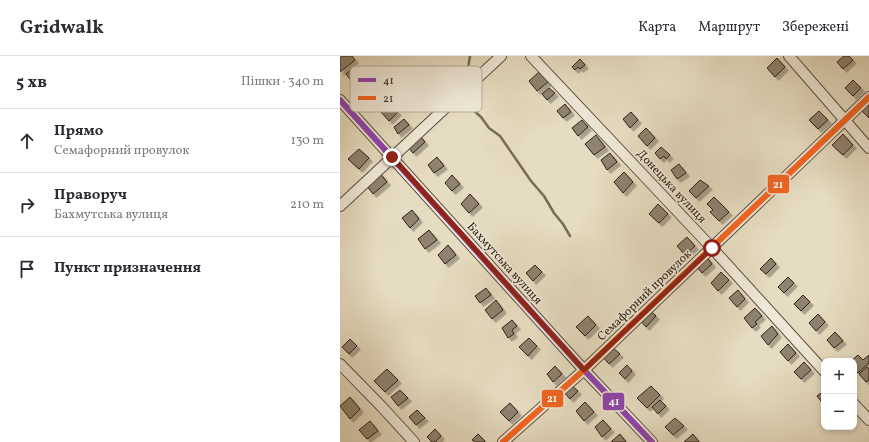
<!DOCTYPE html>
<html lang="uk">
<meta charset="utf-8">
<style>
:root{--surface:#fff;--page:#f7f7f7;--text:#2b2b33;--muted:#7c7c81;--line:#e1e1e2}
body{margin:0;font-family:Vollkorn,serif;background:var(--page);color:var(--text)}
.controls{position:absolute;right:12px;bottom:12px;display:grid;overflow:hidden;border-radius:8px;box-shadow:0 2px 6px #0003}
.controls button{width:36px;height:36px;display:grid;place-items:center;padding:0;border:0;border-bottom:1px solid var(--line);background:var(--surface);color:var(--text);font:20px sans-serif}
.stop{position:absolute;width:12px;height:12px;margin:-9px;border:3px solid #8f2418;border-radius:50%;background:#fff}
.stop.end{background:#8f2418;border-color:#fff;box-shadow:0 1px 4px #0008}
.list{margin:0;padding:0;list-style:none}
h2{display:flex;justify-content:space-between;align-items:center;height:52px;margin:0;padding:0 16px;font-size:17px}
h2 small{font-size:13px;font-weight:400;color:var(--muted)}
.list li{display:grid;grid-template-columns:26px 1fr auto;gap:12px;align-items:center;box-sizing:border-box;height:64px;padding:0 16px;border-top:1px solid var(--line)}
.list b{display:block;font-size:15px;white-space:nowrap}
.list p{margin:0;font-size:13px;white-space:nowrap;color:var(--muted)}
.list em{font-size:13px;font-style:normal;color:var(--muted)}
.icon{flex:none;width:22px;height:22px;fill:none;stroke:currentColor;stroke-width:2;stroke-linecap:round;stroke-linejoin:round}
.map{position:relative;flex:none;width:529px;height:386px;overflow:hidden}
header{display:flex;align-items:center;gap:24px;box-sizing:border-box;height:56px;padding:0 20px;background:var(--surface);border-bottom:1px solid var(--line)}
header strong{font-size:19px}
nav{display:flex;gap:22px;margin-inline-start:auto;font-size:14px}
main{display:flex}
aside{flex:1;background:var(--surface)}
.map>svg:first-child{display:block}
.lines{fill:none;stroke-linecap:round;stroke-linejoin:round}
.stream{stroke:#786b5a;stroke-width:2.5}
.building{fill:#8f826f;stroke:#302116;filter:url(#shadow)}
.minor-casing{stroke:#5e5041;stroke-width:12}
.minor{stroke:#efe8d7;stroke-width:10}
.bus-1-casing{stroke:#efe8d7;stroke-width:9}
.bus-2-casing{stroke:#efe8d7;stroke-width:9}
.bus-1{stroke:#8e44ad;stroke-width:6}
.bus-2{stroke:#f26522;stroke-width:6}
.route{stroke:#8f2418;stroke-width:5}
.labels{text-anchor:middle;stroke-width:3;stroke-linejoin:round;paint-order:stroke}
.street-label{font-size:12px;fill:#302116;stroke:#efe8d7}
.key{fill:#efe8d7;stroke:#b6ac9d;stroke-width:1}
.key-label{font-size:11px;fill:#302116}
.line-badge{stroke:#efe8d7;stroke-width:1.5}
.badge-label{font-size:11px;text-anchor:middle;font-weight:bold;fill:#fff}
</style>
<header>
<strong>Gridwalk</strong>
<nav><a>Карта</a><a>Маршрут</a><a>Збережені</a></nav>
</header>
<main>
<aside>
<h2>5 хв<small>Пішки · 340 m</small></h2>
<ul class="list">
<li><svg class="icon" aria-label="ahead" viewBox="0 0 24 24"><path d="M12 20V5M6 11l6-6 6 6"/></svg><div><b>Прямо</b><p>Семафорний провулок</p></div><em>130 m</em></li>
<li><svg class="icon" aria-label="right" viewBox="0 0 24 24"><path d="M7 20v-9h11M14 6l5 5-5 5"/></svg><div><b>Праворуч</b><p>Бахмутська вулиця</p></div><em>210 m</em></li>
<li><svg class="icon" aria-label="arrive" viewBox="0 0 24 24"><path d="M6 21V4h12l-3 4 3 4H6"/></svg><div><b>Пункт призначення</b></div></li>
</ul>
</aside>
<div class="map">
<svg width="529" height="386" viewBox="0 0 529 386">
<defs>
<filter id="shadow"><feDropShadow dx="3.5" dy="3.5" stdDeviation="0" flood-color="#0004"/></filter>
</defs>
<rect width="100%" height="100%" fill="#e6dcc1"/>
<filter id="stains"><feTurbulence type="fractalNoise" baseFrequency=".005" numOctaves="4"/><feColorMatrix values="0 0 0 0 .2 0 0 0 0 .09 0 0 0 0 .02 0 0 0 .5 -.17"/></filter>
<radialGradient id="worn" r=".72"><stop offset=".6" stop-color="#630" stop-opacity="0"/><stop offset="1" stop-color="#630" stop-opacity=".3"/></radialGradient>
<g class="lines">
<path class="stream" d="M127,18L130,0
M126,44L131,52L141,61L149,72L160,80L191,125L204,140L214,157L223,168L230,180"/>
</g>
<path class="building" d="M2,0H12L15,4L0,16V2Z
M504,0H509L513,4L503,13L497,6Z
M437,2L445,11L435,21L427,12Z
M240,3L245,9L240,13L238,11L235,14L232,11Z
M14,11L21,18L12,26L6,18Z
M199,16L208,26L197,35L189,25Z
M513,24L521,32L513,40L505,32Z
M209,32L215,37L207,44L202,38Z
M529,44V62L520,53Z
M225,48L231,56L223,62L217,55Z
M50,49L58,56L49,65L41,56Z
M479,55L488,64L478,73L469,64Z
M291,56L298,64L290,72L283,63Z
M64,63L69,69L58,78L54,71Z
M242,64L248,71L238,80L232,72Z
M306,72L315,82L307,90L298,80Z
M503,78L513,89L503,99L492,89Z
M79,79L85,86L73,97L67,90Z
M256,79L265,91L254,99L245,88Z
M321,91L330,99L326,103L324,100L320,103L315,97Z
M19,93L29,102L19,113L8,103Z
M270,97L277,106L267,114L261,104Z
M97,101L104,110L94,117L88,109Z
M339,108L346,117L337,123L331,114Z
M284,116L293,126L283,137L274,126Z
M40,117L47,126L33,138L26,129Z
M112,119L120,128L112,135L105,127Z
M360,124L369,130L356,142L349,135Z
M130,138L139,148L129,157L121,148Z
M374,141L389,156L379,165L370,156L373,154L367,148Z
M318,148L328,158L319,167L309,158Z
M72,154L79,163L70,172L62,162Z
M89,174L97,184L85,193L78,183Z
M347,181L355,190L345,199L337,190Z
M108,189L116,199L105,208L98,199Z
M366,200L372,208L362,217L356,210Z
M431,202L436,208L426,218L420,213Z
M195,209L202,216L193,225L186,217Z
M381,216L389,224L378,235L371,227Z
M448,221L454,227L444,237L438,231Z
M146,232L151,239L140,247L135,240Z
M398,234L405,243L397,251L389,242Z
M463,239L470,246L461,255L454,248Z
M156,244L163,254L152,263L145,254Z
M415,252L422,260L415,266L417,268L412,272L404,262Z
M310,254L316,260L306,271L300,264Z
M478,258L485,266L476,275L469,267Z
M248,260L256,269L245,280L236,271Z
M172,264L177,270L172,274L174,278L168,282L162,272Z
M432,270L438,278L428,289L421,280Z
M495,276L503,285L494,292L487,284Z
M189,282L197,290L188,300L179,291Z
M10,283L17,290L9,298L2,291Z
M448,288L456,297L448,305L440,296Z
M272,291L280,298L269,308L262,300Z
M518,299L523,304L529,299V307L518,317L514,313V305H511Z
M464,306L471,314L461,323L454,316Z
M287,309L292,315L285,323L279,317Z
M215,310L222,318L213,326L207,318Z
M527,311L529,313V324L526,326L519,318Z
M47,313L58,324L45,336L34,325Z
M230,328L238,335L230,343L223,335Z
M311,330L320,339L307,352L297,342Z
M60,334L68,342L58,350L51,341Z
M484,335V349L477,340Z
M10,341L20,353L10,363L0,350Z
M320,344L326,350L318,358L312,351Z
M245,346L254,356L244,365L236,355Z
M170,347L178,356L169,365L160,356Z
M77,354L85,362L76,369L69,361Z
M335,362L344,370L333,379L325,371Z
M263,364L271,373L262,381L255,371Z
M30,365L38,375L27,383L19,374Z
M95,373L101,380L95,386H92L87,381Z
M138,378L145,385L144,386H135L132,384Z
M280,378L286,386H271Z
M353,378L359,386H344Z"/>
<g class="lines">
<defs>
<path id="minor" d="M191,0L372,192L484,315
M449,0L529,92
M0,44L244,314L312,386
M0,150L161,0
M0,308L41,350L74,386
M514,348L529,364
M163,386L244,314L529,41"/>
</defs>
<use href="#minor" class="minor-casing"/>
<use href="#minor" class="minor"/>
<defs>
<path id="bus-1" d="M0,44L244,314L312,386"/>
<path id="bus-2" d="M163,386L244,314L529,41"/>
</defs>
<use href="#bus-1" class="bus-1-casing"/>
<use href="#bus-2" class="bus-2-casing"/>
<use href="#bus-1" class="bus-1"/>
<use href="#bus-2" class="bus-2"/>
</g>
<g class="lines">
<path class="route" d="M52,101L244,314L372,192"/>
</g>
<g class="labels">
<g class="street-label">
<text transform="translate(332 130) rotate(47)" y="4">Донецька вулиця</text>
<text transform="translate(165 207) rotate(48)" y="4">Бахмутська вулиця</text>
<text transform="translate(304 239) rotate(-44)" y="4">Семафорний провулок</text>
</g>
</g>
<rect x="10" y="10" width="132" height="46" rx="6" class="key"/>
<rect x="18" y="22" width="18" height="4" fill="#8e44ad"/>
<rect x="18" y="40" width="18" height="4" fill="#f26522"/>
<g class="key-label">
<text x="43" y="28">41</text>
<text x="43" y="46">21</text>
</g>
<g class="line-badge">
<rect x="427" y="118" width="23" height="20" rx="4" fill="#f26522"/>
<rect x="201" y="333" width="23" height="19" rx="4" fill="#f26522"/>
<rect x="262" y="336" width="23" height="19" rx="4" fill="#8e44ad"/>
</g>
<g class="badge-label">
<text x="438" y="132">21</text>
<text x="212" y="346">21</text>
<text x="274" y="349">41</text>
</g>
<rect width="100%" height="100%" filter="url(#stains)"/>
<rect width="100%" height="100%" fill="url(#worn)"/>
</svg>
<div class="controls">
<button>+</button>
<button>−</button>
</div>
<div class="stop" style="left:372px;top:192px"></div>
<div class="stop end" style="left:52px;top:101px"></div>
</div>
</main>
